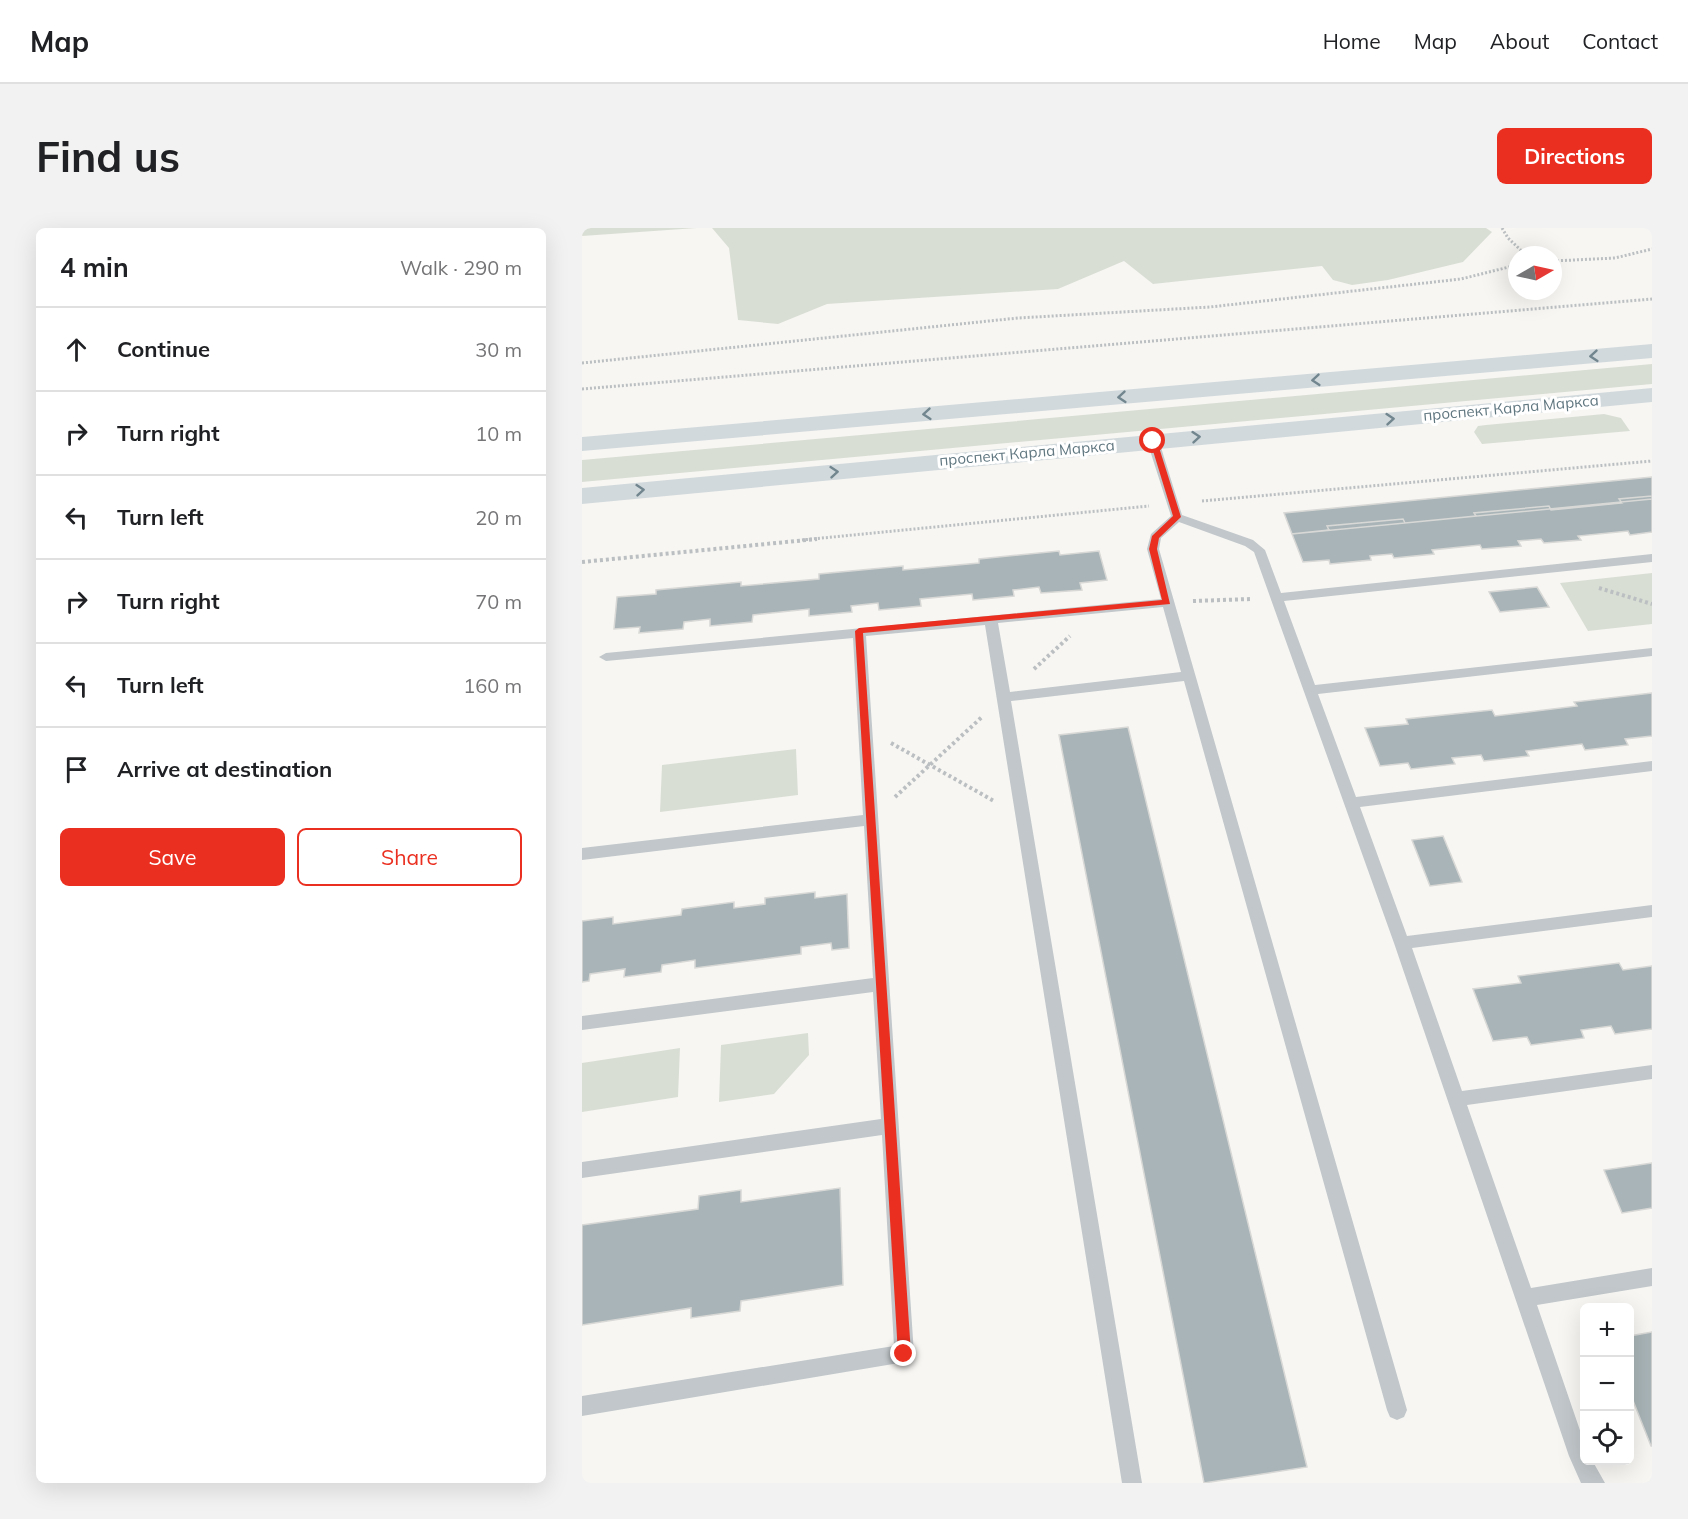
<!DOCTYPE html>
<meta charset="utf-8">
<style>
:root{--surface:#fff;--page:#f2f2f2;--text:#202124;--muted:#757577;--line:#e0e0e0;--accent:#ea2f20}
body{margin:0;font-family:Mulish,sans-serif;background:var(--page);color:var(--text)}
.controls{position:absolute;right:18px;bottom:18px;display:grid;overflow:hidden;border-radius:9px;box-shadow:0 6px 24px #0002}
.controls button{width:54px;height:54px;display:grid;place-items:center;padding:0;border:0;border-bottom:2px solid var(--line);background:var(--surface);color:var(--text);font:30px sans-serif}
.compass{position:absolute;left:926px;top:18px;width:54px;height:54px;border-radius:50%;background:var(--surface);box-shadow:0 6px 24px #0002;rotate:81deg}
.stop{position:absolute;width:18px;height:18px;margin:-14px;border:4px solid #ea2f20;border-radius:50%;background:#fff}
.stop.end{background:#ea2f20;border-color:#fff;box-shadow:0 2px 6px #0008}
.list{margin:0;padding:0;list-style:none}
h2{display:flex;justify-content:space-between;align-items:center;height:78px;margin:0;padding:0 24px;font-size:26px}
h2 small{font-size:20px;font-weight:400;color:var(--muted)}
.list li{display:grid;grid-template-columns:39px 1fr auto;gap:18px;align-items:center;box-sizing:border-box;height:84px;padding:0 24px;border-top:2px solid var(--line)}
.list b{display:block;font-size:22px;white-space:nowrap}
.list em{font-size:20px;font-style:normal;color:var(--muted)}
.actions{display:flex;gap:12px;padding:18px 24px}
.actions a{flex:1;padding:14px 0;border:2px solid var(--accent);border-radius:9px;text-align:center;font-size:21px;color:var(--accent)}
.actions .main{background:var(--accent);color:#fff}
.icon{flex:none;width:33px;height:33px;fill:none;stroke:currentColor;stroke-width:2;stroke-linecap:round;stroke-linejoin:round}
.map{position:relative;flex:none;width:1070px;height:1255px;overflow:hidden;border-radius:9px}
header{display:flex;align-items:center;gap:36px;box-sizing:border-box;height:84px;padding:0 30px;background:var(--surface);border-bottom:2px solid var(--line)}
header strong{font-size:28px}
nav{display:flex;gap:33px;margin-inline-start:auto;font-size:21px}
.intro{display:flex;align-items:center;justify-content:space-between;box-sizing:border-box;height:144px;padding:0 36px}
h1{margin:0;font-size:42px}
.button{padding:15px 27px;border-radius:9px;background:var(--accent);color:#fff;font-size:21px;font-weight:700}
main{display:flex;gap:36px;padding:0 36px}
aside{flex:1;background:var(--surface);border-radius:9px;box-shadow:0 6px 24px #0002}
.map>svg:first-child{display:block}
.green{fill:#d9ded4}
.building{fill:#a8b4b7;stroke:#d8d8d6;stroke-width:1.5}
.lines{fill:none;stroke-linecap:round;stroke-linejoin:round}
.path-far1{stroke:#bbbfc1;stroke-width:3;stroke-dasharray:2 2;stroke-linecap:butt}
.path{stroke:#bbbfc1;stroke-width:4;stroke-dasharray:3 3;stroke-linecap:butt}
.lane{fill:#c1c7ca;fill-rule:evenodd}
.secondary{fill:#d2d9dc;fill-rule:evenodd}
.oneway{stroke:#71868e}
.route{fill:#ea2f20}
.labels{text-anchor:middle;stroke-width:6;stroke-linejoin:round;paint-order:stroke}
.far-street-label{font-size:15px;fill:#607780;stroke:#fff}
</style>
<header>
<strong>Map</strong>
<nav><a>Home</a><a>Map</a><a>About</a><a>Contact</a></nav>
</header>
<div class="intro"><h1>Find us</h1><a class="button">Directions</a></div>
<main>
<aside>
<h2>4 min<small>Walk · 290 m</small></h2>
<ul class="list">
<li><svg class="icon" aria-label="ahead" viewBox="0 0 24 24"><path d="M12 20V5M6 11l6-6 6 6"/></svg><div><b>Continue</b></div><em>30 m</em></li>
<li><svg class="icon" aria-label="right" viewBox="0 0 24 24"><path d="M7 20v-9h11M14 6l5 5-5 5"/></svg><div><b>Turn right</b></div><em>10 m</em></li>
<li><svg class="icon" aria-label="left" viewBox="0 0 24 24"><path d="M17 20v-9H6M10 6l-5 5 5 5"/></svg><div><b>Turn left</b></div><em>20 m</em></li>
<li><svg class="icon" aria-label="right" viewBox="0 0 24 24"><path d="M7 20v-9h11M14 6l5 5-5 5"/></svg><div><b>Turn right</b></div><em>70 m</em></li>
<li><svg class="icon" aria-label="left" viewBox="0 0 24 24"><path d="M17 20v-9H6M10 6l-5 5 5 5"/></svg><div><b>Turn left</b></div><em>160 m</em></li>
<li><svg class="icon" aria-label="arrive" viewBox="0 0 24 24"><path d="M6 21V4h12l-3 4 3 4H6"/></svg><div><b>Arrive at destination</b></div></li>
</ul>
<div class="actions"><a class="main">Save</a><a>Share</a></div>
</aside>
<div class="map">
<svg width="1070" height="1255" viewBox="0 0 1070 1255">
<rect width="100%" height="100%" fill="#f7f6f3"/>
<path class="green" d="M0,0H115L0,8Z
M130,0H904L910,4L881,34L806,52L770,57L751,52L740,38L571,56L542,33L476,61L245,76L196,96L156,92L147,20Z
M1070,136V156L0,254V232Z
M1022,186L1039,190L1048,203L900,216L892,204L896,198L904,197Z
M1070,345V396L1006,403L978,355Z
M214,521L216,567L78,584L80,537Z
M226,805L227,827L192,866L137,874L139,817Z
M98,820L96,869L0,884V835Z"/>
<path class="building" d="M1070,249V271L710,306L702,285Z
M1070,268V304L1048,307L1046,303L996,308L999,312L962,315L959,311L936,313L939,318L900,321L898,317L850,322L852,326L812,330L810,326L788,328L789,332L748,336L747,332L721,334L710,306L747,302L745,298L821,291L823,295L894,288L892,285L967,278L969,282L1040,275L1037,271Z
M477,323L478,327L517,323L525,352L498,355L500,362L459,365L457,359L431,362L432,368L391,372L390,366L338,371L339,378L297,382L296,375L269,378L270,384L227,388V381L171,387L170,394L128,398V391L102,394L101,401L57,405L58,399L32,401L35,369L74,366V362L159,354V358L237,351V346L321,338V342L397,335V331Z
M955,359L967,379L918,384L907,364Z
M1070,465V508L1043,511L1046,517L1003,522L1000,516L944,523L947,528L902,533L899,527L870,530L873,536L829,541L826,535L798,538L783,500L826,496L824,491L910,482L913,488L995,478L992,474Z
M546,499L725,1239L622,1255L477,507Z
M861,608L880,654L848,658L830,612Z
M233,664V670L265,666L267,720L250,722L249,715L219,719V726L113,740V732L80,737L79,744L42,749L43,741L8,746L7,753L0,754V693L31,689V696L99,687L100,681L152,674V680L183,676V670Z
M1037,735L1041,742L1070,738V801L1033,806L1029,798L999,802L1002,810L949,817L945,809L911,813L891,761L939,755L936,748Z
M1070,935V980L1040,985L1022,942Z
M258,960L261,1057L159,1073L158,1083L109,1090V1080L0,1097V997L116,981L117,968L159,962V974Z
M1070,1104V1218H1069L1048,1165V1108Z"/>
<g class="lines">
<path class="path-far1" d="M920,0L926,10L944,27
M971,33L1033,30L1070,21
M0,135L436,90L628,79L879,51L935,37
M0,161L1070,71
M620,273L1070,233
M220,312L567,278"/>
<path class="path" d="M0,334L235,311
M1017,360L1070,376
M611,373L669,371
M452,441L488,408
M309,515L412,573
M313,569L400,489"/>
<path class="lane" d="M571,210L577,213L600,287L671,312L683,322L699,365L1070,326V334L702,373L733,457L1070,420V428L736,466L774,569L1070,533V543L778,579L825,708L1070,677V689L830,720L880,863L1070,837V851L885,877L949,1060L1070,1040V1058L955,1077L1002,1214V1232H1010L1023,1255H999L987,1228L812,715L672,324L663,318L597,294L579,310L577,321L825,1182L822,1189L815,1192L808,1189L805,1182L602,453L429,473L560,1255H540L403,397L284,408L332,1126L329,1133L0,1188V1168L312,1118L300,907L0,950V934L299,891L291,764L0,802V788L291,750L282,598L0,632V620L281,587L271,410L24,433L17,429L24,425L579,371L565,321L569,306L589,288L565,213ZM581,379L599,444L428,464L416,395Z"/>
<path class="secondary" d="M1070,116V130L0,223V209Z
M1070,160V174L0,276V260Z"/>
</g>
<defs><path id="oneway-chevron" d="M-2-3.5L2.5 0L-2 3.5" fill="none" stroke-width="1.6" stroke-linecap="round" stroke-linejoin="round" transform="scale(1.5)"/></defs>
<g class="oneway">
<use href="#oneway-chevron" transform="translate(1012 128) rotate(175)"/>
<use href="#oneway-chevron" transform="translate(734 152) rotate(175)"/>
<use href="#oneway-chevron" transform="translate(540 169) rotate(175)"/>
<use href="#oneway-chevron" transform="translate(345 186) rotate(175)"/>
<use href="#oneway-chevron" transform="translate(808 191) rotate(-5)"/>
<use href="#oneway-chevron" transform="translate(614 209) rotate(-5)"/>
<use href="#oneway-chevron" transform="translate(252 244) rotate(-5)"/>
<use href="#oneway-chevron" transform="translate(58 262) rotate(-5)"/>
</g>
<path class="route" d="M571,211L575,213L599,289L577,310L575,321L588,376L281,405L329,1126L327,1131L322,1133L318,1131L316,1126L273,403L277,400L580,372L567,321L570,308L591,288L568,213Z"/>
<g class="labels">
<g class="far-street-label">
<text transform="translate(929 180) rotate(-5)" y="5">проспект Карла Маркса</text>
<text transform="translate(445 225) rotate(-5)" y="5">проспект Карла Маркса</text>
</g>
</g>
</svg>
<div class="controls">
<button>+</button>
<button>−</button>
<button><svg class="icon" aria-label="locate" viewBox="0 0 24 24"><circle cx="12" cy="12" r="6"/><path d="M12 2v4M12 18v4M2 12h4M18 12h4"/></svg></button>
</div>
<svg class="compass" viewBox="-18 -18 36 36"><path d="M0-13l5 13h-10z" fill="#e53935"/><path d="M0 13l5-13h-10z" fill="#757577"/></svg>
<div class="stop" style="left:571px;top:213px"></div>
<div class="stop end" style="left:322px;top:1126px"></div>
</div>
</main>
